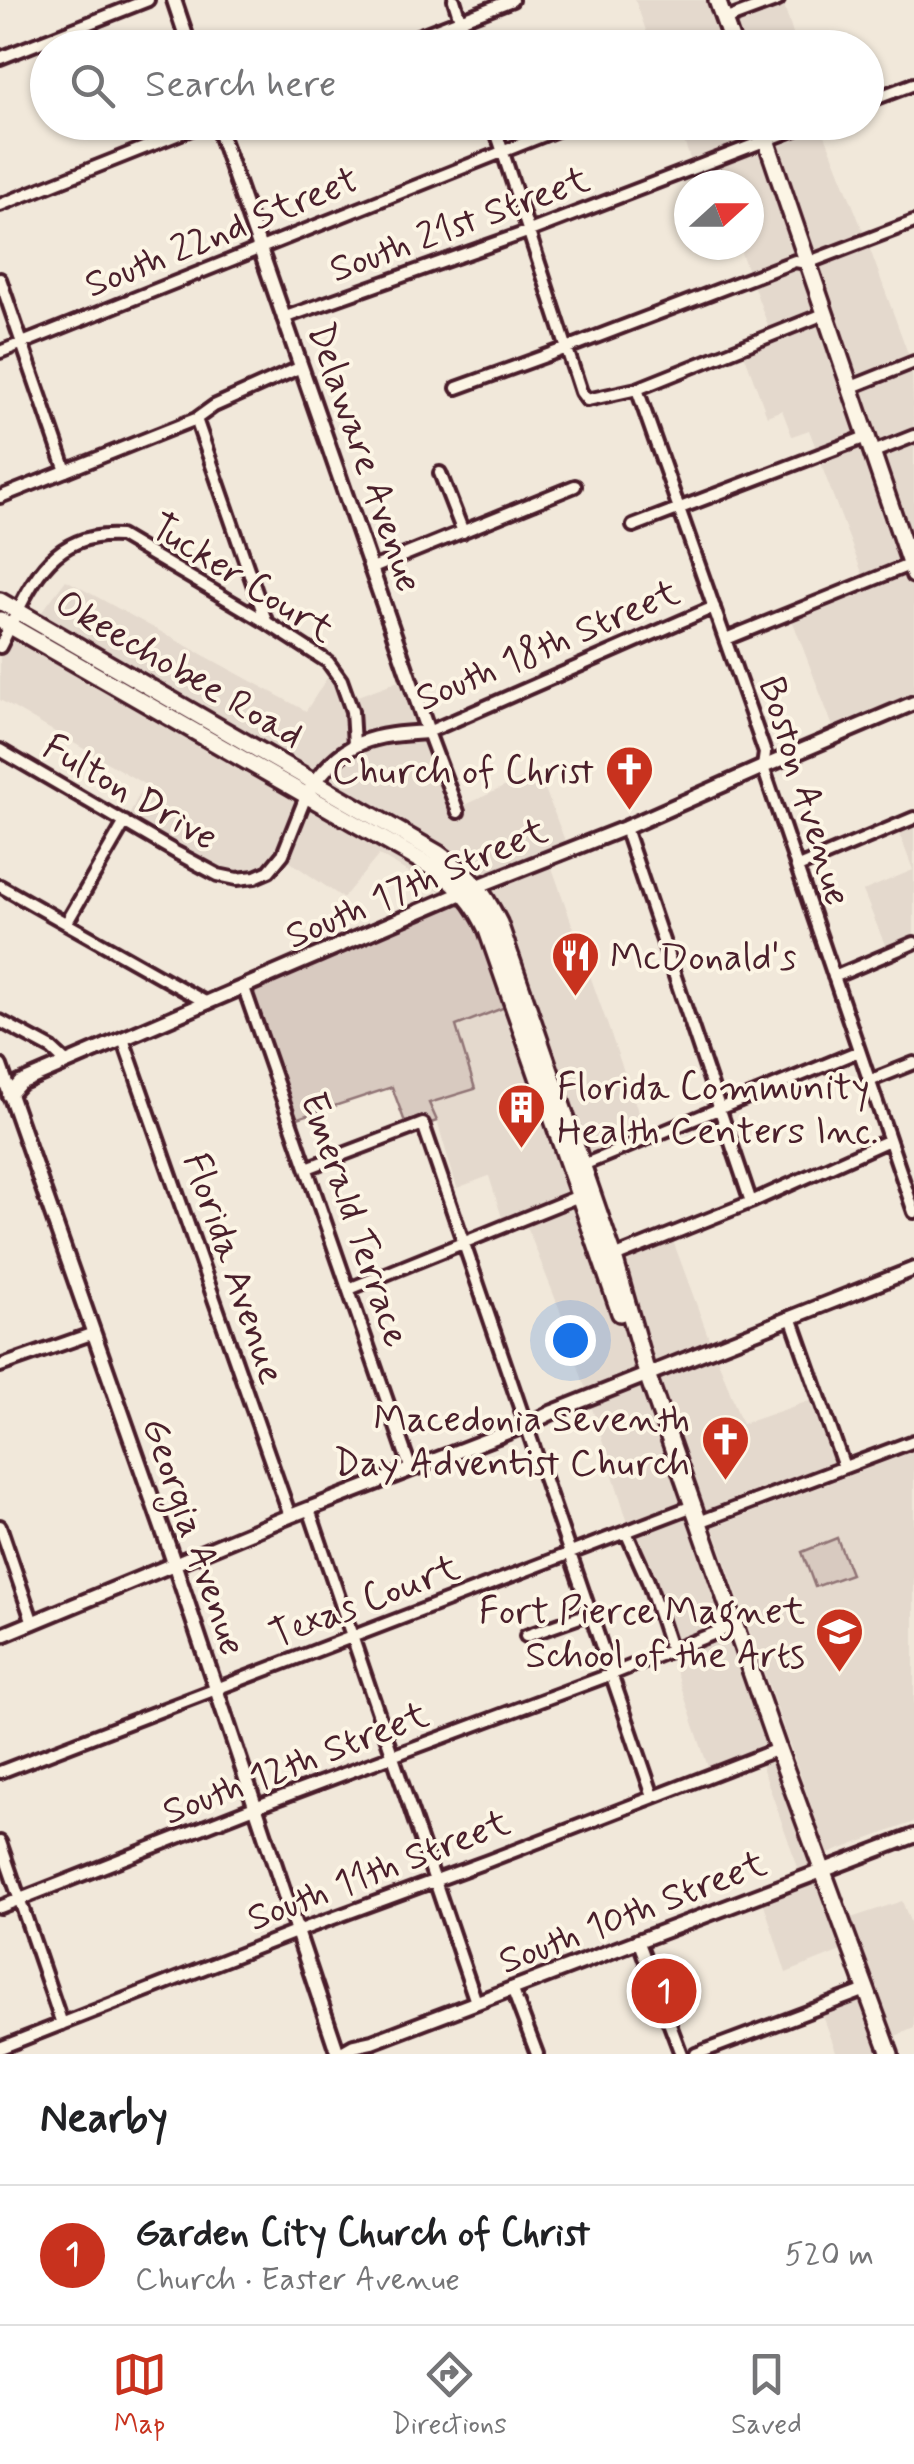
<!DOCTYPE html>
<meta charset="utf-8">
<style>
:root{--surface:#fff;--page:#f2f2f2;--text:#202124;--muted:#757577;--line:#e0e0e0;--accent:#c8321e}
body{margin:0;font-family:Mynerve,sans-serif;background:var(--page);color:var(--text)}
.compass{position:absolute;left:674px;top:170px;width:90px;height:90px;border-radius:50%;background:var(--surface);box-shadow:0 2px 8px #0004;rotate:69deg}
.you{position:absolute;left:570px;top:1340px;width:35px;height:35px;margin:-25px;border:8px solid #fff;border-radius:50%;background:#1a73e8;box-shadow:0 0 0 15px #1a73e833}
.badge{display:grid;place-items:center;width:65px;height:65px;border-radius:50%;background:var(--accent);color:#fff;font-size:32px;font-weight:700}
.pin{position:absolute;translate:-50% -50%;border:5px solid #fff;box-shadow:0 2px 10px #0006}
.list{margin:0;padding:0;list-style:none}
h2{display:flex;justify-content:space-between;align-items:center;height:130px;margin:0;padding:0 40px;font-size:42px}
h2 small{font-size:32px;font-weight:400;color:var(--muted)}
.list li{display:grid;grid-template-columns:65px 1fr auto;gap:30px;align-items:center;box-sizing:border-box;height:140px;padding:0 40px;border-top:2px solid var(--line)}
.list b{display:block;font-size:38px;white-space:nowrap}
.list p{margin:0;font-size:32px;white-space:nowrap;color:var(--muted)}
.list em{font-size:32px;font-style:normal;color:var(--muted)}
.icon{flex:none;width:55px;height:55px;fill:none;stroke:currentColor;stroke-width:2;stroke-linecap:round;stroke-linejoin:round}
.map{position:relative;flex:none;width:914px;height:2054px;overflow:hidden}
.search{position:absolute;background:var(--surface);box-shadow:0 2px 8px #0004;left:30px;right:30px;top:30px;height:110px;display:flex;align-items:center;gap:25px;box-sizing:border-box;padding:0 35px;border-radius:55px;color:var(--muted);font-size:38px}
.sheet{height:270px;background:var(--surface)}
nav{display:flex;justify-content:space-around;align-items:center;box-sizing:border-box;height:140px;border-top:2px solid var(--line);background:var(--surface);font-size:28px;color:var(--muted)}
nav a{display:grid;justify-items:center;gap:5px}
nav .on{color:var(--accent)}
.map>svg:first-child{display:block}
.built{fill:#e4d9cd}
.green{fill:#d8cac0;stroke:#917476;stroke-width:2.5}
.lines{fill:none;stroke-linecap:round;stroke-linejoin:round}
.minor-casing{stroke:#4a1f2b;stroke-width:18}
.tertiary-casing{stroke:#4a1f2b;stroke-width:20}
.secondary-casing{stroke:#4a1f2b;stroke-width:22}
.minor{stroke:#fcf5e5;stroke-width:10}
.tertiary{stroke:#fcf5e5;stroke-width:12}
.secondary{stroke:#fcf5e5;stroke-width:15}
.labels{text-anchor:middle;stroke-width:8;stroke-linejoin:round;paint-order:stroke}
.street-label{font-size:38px;fill:#4a1f2b;stroke:#fcf5e5}
.poi-label{font-size:38px;fill:#4a1f2b;stroke:#fcf5e5;text-anchor:end}
</style>
<div class="map">
<svg width="914" height="2054" viewBox="0 0 914 2054">
<rect width="100%" height="100%" fill="#f1e8da"/>
<filter id="ink" filterUnits="userSpaceOnUse"><feTurbulence type="fractalNoise" baseFrequency=".01" numOctaves="2"/><feDisplacementMap in="SourceGraphic" scale="20" xChannelSelector="R" yChannelSelector="G"/><feConvolveMatrix kernelMatrix="1 2 1 2 8 2 1 2 1" color-interpolation-filters="sRGB"/></filter>
<g filter="url(#ink)">
<path class="built" d="M635,0H712L728,47H652Z
M783,2L797,47H739L730,23Z
M678,123H754L760,139L692,165Z
M821,125L865,236L810,257L772,143Z
M763,147L800,257L749,274L738,245H749V185H717L710,167Z
M868,244L910,359L853,382L813,265Z
M795,265L803,267L819,311L770,331L752,282Z
M821,320L860,434L817,451L809,430L792,436L782,410L767,416L743,351Z
M912,368L914,431L875,447L855,390Z
M914,441V558L877,455Z
M863,443L904,562L864,578L819,459Z
M907,570L914,591V698L835,732L791,617Z
M66,580L306,711L330,673L336,683L347,712L349,742L313,777L38,617Z
M13,633L300,798L279,852L266,868L254,873L238,875L220,871L128,818L144,784L0,700V657Z
M404,679L421,728L359,738L352,698Z
M425,737L455,817L464,814L461,807L538,771L567,846L481,880L321,782L356,748L387,739Z
M309,803L433,873L456,891L447,895L379,855L343,898L286,859L284,860L296,839Z
M914,823V938L887,950L863,891L913,870L898,830Z
M550,862L646,1134L586,1159L486,888Z
M508,1006L572,1194L503,1221L489,1176L457,1188L437,1121L429,1104L474,1089L456,1026Z
M575,1202L614,1314L631,1340L641,1371L587,1393L559,1308L525,1222Z
M672,1238L711,1344L650,1368L620,1260Z
M715,1352L742,1424L815,1399L838,1465L702,1515L653,1376Z
M644,1380L687,1503L629,1526L590,1402Z
M914,1451V1822L828,1854L713,1527Z
M690,1512L729,1623L674,1645L653,1579L633,1534Z
M732,1631L772,1747L709,1770L671,1656Z
M775,1755L816,1870L801,1876L760,1761Z
M819,1878L846,1949L786,1973L764,1904Z
M902,1901L914,1932V2028L891,2038L848,1919Z
M864,1998L885,2054H837L822,2013Z"/>
<path class="green" d="M457,901H465L470,907L508,1006L456,1026L475,1089L429,1103L437,1121L428,1124L426,1118L406,1125L392,1087L295,1119L250,990L403,927Z
M837,1538L851,1574L815,1587L802,1552Z"/>
<g class="lines">
<defs>
<path id="minor" d="M454,0L469,48
M724,20L778,0
M387,48L512,0
M0,58L148,0
M866,102L914,84
M493,122L581,392L587,400L637,389L824,314
M0,205L209,122
M0,279L66,471
M283,318L527,232L814,122
M0,352L577,122
M457,388L567,348L795,261L807,263L914,222
M849,388L914,362
M637,389L765,753L763,767L914,1212
M196,419L266,621
M871,453L914,436
M440,473L463,532
M0,497L196,419L214,406L301,367
M633,526L866,437
M370,569L575,486
M726,639L914,563
M0,647C28,592 46,531 120,536L266,622L328,662L341,680L352,711L354,744
M0,750L177,853L218,875L237,879L255,877L269,871L283,854L306,796
M458,812L428,732L714,607
M625,828L751,1202
M798,867L914,818
M0,886L207,1003
M67,922L125,822
M834,977L914,943
M244,988L411,1470
M0,1021L52,1049L67,1063
M123,1039L290,1516
M869,1081L914,1063
M583,1165L859,1051
M307,1168L423,1124L653,1796
M609,1259L751,1202L889,1140
M349,1289L579,1196
M791,1317L844,1467
M0,1366L94,1333
M309,1509L476,2002
M699,1522L914,1441
M0,1526L33,1623
M626,1532L648,1581L671,1651
M526,1636L591,1613
M0,1772L693,1506
M0,1842L62,2024
M0,1907L247,1810L612,1674L735,1625
M638,1940L681,2054
M512,1988L537,2054
M0,2048L306,1928L488,1861L778,1749
M696,2054L866,1990"/>
<path id="tertiary" d="M174,0L190,48
M216,122L428,732C373,735 344,739 311,788
M0,1066L167,1542L338,2054
M9,1095L20,1083L478,886L625,828L763,767L914,703
M0,1636L290,1516L526,1425L553,1412L914,1269
M340,2054L354,2046L372,2042L914,1836"/>
<path id="secondary" d="M717,0L734,48
M760,122L914,575
M0,601L439,854C471,877 481,887 499,923L614,1257L647,1374L778,1749L890,2054
M0,620L435,869C460,886 475,903 487,930L620,1313"/>
</defs>
<use href="#minor" class="minor-casing"/>
<use href="#tertiary" class="tertiary-casing"/>
<use href="#secondary" class="secondary-casing"/>
<use href="#minor" class="minor"/>
<use href="#tertiary" class="tertiary"/>
<use href="#secondary" class="secondary"/>
</g>
</g>
<defs>
<symbol id="church-pin" viewBox="-11 -11 22 30"><path d="M0 17L-7.5 6A9.5 9.5 0 1 1 7.5 6Z" fill="#c8321e" stroke="#fcf5e5"/><path d="M-1.2-6h2.4v3.5h3.3v2.4h-3.3V6h-2.4V-.1h-3.3v-2.4h3.3Z" fill="#fff"/></symbol>
<symbol id="restaurant-pin" viewBox="-11 -11 22 30"><path d="M0 17L-7.5 6A9.5 9.5 0 1 1 7.5 6Z" fill="#c8321e" stroke="#fcf5e5"/><path d="M-5-6h1v4h1v-4h1v4h1v-4h1v5L-1.5 .5V6h-2V.5L-5-1ZM5-6V6H3V1.5H1.5Q1.5-4 5-6Z" fill="#fff"/></symbol>
<symbol id="building-pin" viewBox="-11 -11 22 30"><path d="M0 17L-7.5 6A9.5 9.5 0 1 1 7.5 6Z" fill="#c8321e" stroke="#fcf5e5"/><path d="M-4-6H4V6H1V3H-1V6H-4ZM-2.5-4.3h1.7v1.8h-1.7ZM.8-4.3h1.7v1.8H.8ZM-2.5-1h1.7V.8h-1.7ZM.8-1h1.7V.8H.8Z" fill="#fff"/></symbol>
<symbol id="school-pin" viewBox="-11 -11 22 30"><path d="M0 17L-7.5 6A9.5 9.5 0 1 1 7.5 6Z" fill="#c8321e" stroke="#fcf5e5"/><path d="M0-5L7-2L0 1L-7-2ZM-4 1L0 2.5L4 1V4Q0 6-4 4Z" fill="#fff"/></symbol>
</defs>
<g fill-rule="evenodd">
<use href="#church-pin" x="602" y="742" width="55" height="75"/>
<use href="#restaurant-pin" x="548" y="928" width="55" height="75"/>
<use href="#building-pin" x="494" y="1080" width="55" height="75"/>
<use href="#church-pin" x="698" y="1412" width="55" height="75"/>
<use href="#school-pin" x="812" y="1604" width="55" height="75"/>
</g>
<g class="labels">
<g class="street-label">
<text transform="translate(459 223) rotate(-20)" y="13">South 21st Street</text>
<text transform="translate(221 231) rotate(-22)" y="13">South 22nd Street</text>
<text transform="translate(366 457) rotate(71)" y="13">Delaware Avenue</text>
<text transform="translate(243 577) rotate(32)" y="13">Tucker Court</text>
<text transform="translate(547 644) rotate(-23)" y="13">South 18th Street</text>
<text transform="translate(180 668) rotate(30)" y="13">Okeechobee Road</text>
<text transform="translate(131 791) rotate(30)" y="13">Fulton Drive</text>
<text transform="translate(806 791) rotate(73)" y="13">Boston Avenue</text>
<text transform="translate(416 882) rotate(-23)" y="13">South 17th Street</text>
<text transform="translate(356 1219) rotate(71)" y="13">Emerald Terrace</text>
<text transform="translate(235 1268) rotate(71)" y="13">Florida Avenue</text>
<text transform="translate(195 1536) rotate(71)" y="13">Georgia Avenue</text>
<text transform="translate(364 1600) rotate(-21)" y="13">Texas Court</text>
<text transform="translate(295 1762) rotate(-21)" y="13">South 12th Street</text>
<text transform="translate(378 1869) rotate(-21)" y="13">South 11th Street</text>
<text transform="translate(632 1911) rotate(-21)" y="13">South 10th Street</text>
</g>
<g class="poi-label">
<text x="594" y="783">Church of Christ</text>
<text x="610" y="969" text-anchor="start">McDonald's</text>
<text x="557" y="1099" text-anchor="start">Florida Community<tspan x="557" dy="44">Health Centers Inc.</tspan></text>
<text x="690" y="1431">Macedonia Seventh<tspan x="690" dy="44">Day Adventist Church</tspan></text>
<text x="805" y="1623">Fort Pierce Magnet<tspan x="805" dy="44">School of the Arts</tspan></text>
</g>
</g>
</svg>
<svg class="compass" viewBox="-18 -18 36 36"><path d="M0-13l5 13h-10z" fill="#e53935"/><path d="M0 13l5-13h-10z" fill="#757577"/></svg>
<div class="you"></div>
<div class="pin badge" style="left:664px;top:1991px">1</div>
<div class="search"><svg class="icon" aria-label="search" viewBox="0 0 24 24"><circle cx="10" cy="10" r="6"/><path d="M15 15l6 6"/></svg>Search here</div>
</div>
<section class="sheet">
<h2>Nearby<small></small></h2>
<ul class="list">
<li><span class="badge">1</span><div><b>Garden City Church of Christ</b><p>Church · Easter Avenue</p></div><em>520 m</em></li>
</ul>
</section>
<nav>
<a class="on"><svg class="icon" aria-label="map" viewBox="0 0 24 24"><path d="M3 6l6-2 6 2 6-2v14l-6 2-6-2-6 2zM9 4v14M15 6v14"/></svg>Map</a>
<a><svg class="icon" aria-label="directions" viewBox="0 0 24 24"><path d="M12 3l9 9-9 9-9-9zM9 14v-3h6M13 9l2 2-2 2"/></svg>Directions</a>
<a><svg class="icon" aria-label="saved" viewBox="0 0 24 24"><path d="M7 4h10v16l-5-4-5 4z"/></svg>Saved</a>
</nav>
